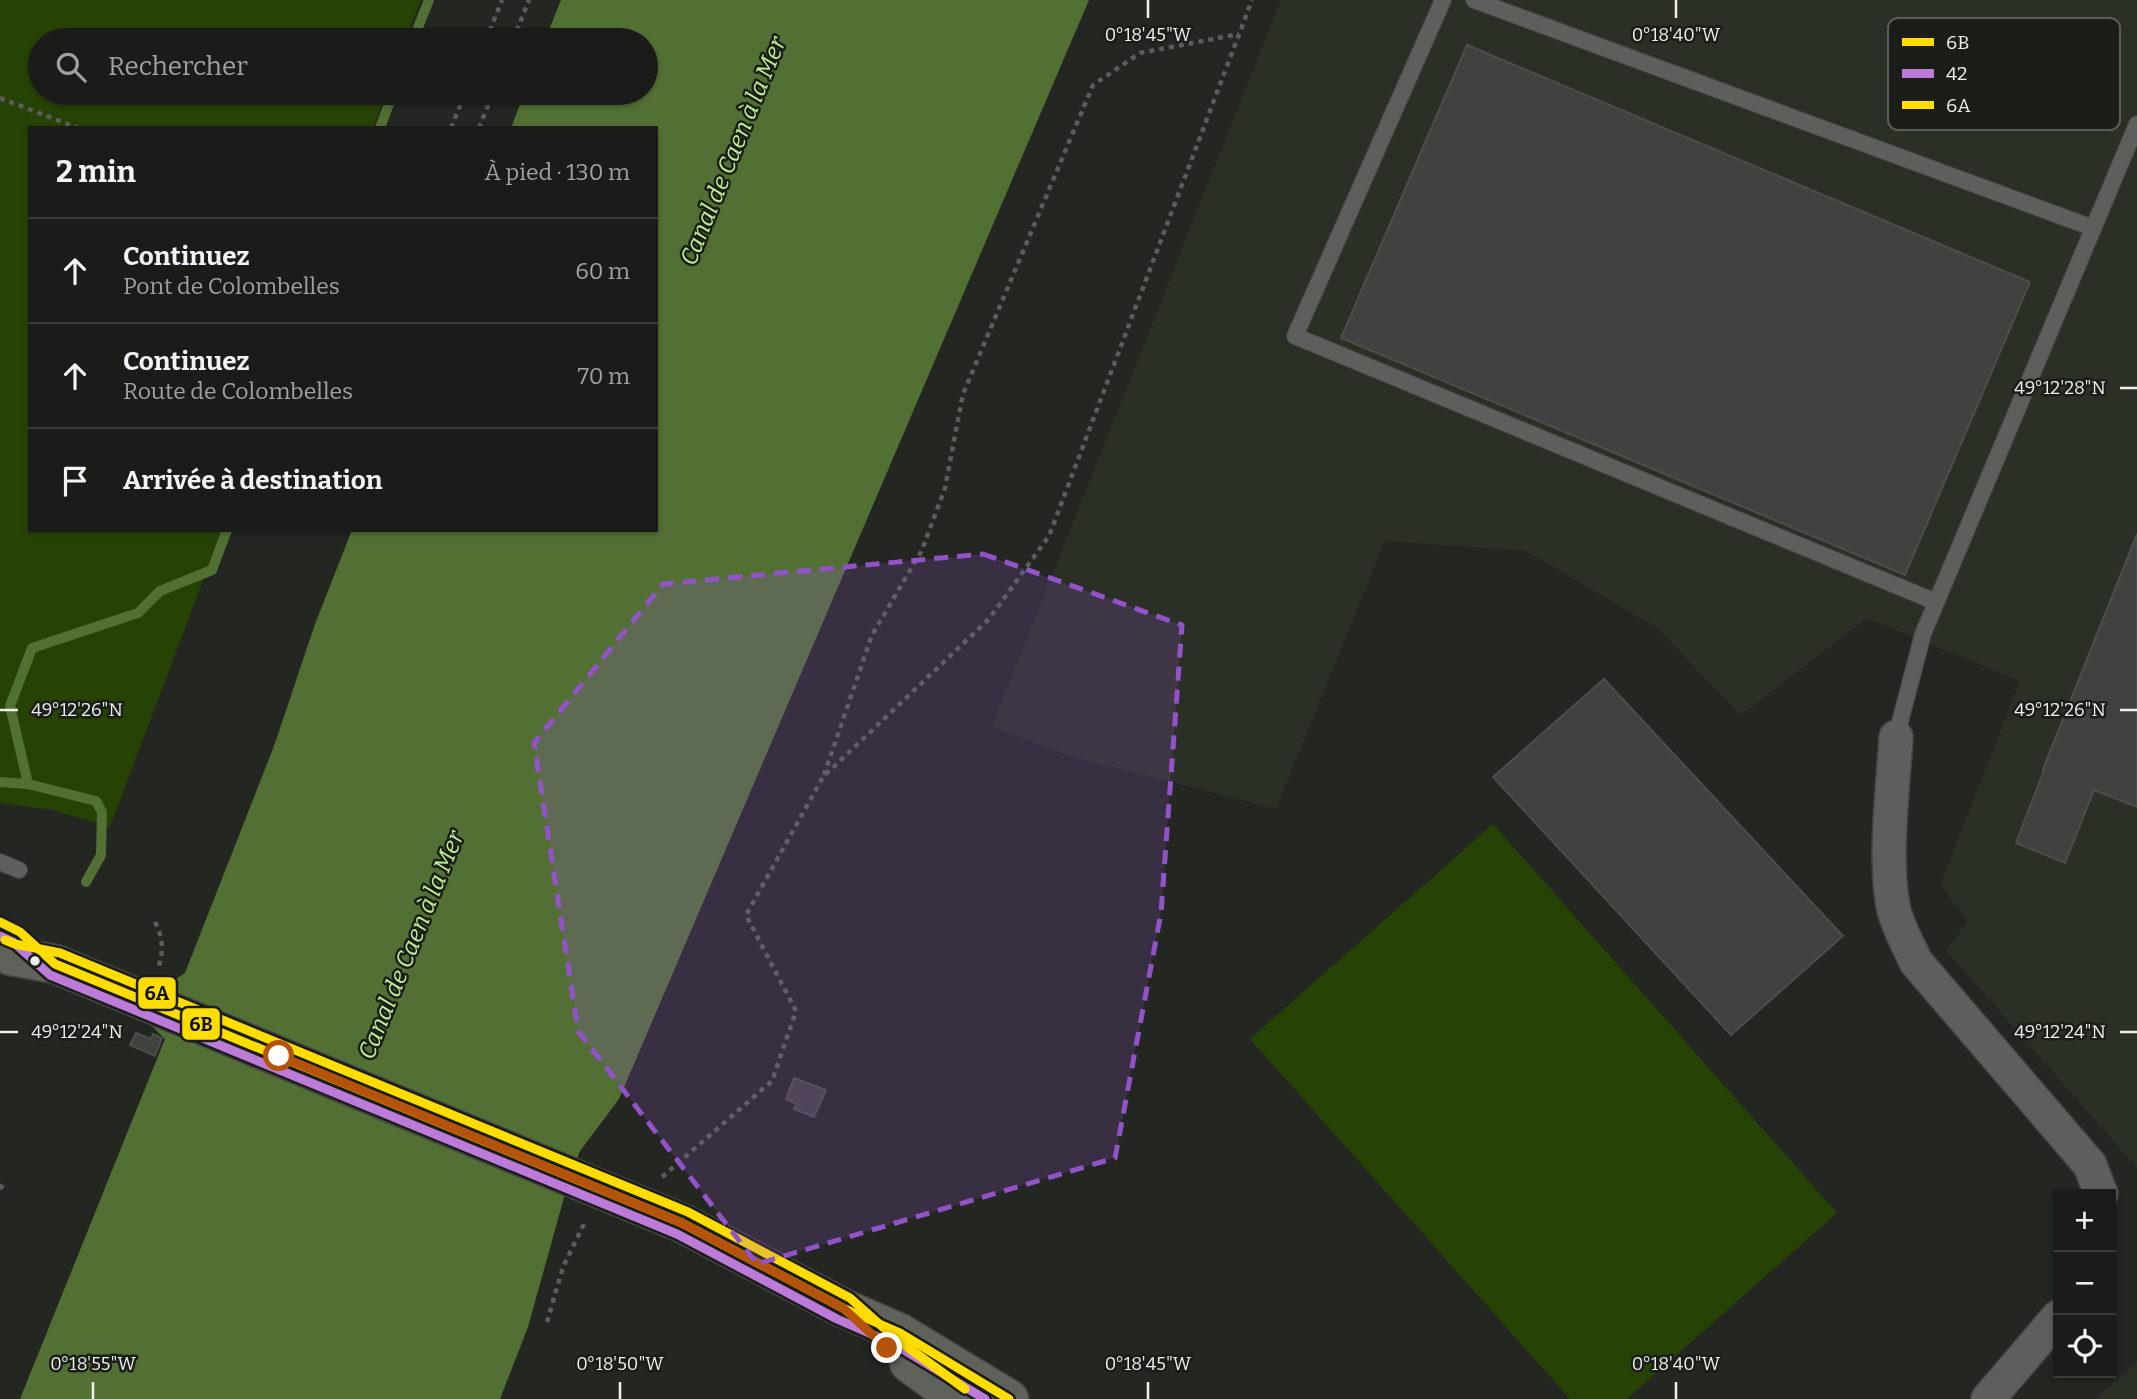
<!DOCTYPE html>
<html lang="fr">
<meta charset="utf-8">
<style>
:root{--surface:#1b1c1a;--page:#282927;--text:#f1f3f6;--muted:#a0a1a2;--line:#393a39}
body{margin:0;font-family:Bitter,serif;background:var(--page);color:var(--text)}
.controls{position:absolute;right:21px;bottom:21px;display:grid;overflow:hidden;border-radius:0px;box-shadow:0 2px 5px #0004}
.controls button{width:63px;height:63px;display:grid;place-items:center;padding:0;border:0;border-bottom:2px solid var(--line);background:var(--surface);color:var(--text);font:35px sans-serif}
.stop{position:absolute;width:21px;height:21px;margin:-16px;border:5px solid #b45309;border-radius:50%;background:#fff}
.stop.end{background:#b45309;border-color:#fff;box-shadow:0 2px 7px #0008}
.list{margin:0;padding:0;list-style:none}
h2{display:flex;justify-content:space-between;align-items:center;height:91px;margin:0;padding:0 28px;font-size:30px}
h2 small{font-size:23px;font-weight:400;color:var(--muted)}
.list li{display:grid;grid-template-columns:46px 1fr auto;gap:21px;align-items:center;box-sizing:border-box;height:105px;padding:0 28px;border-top:2px solid var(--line)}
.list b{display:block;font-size:26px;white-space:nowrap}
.list p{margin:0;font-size:23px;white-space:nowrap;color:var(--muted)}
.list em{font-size:23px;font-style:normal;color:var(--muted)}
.icon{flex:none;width:38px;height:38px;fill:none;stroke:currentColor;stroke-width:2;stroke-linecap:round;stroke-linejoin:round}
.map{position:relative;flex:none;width:2137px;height:1399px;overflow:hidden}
.search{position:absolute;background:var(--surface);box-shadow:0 2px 5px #0004;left:28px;top:28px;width:630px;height:77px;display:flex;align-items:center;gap:18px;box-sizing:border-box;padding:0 24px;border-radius:38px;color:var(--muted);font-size:26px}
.panel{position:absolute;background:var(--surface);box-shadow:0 2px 5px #0004;left:28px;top:126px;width:630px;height:406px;border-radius:0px}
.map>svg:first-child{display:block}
.built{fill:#2b3026}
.green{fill:#274205}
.water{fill:#527034}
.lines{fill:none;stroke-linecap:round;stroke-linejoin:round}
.stream{stroke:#527034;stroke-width:10}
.building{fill:#40423f;stroke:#4c4e4a;stroke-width:2}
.lane-casing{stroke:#424441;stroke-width:18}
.street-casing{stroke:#424441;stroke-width:36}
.primary-casing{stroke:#424441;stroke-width:41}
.path{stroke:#5b5d5a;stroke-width:4.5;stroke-dasharray:5 5;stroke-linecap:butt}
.lane{stroke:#5d5f5c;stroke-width:16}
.street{stroke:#5d5f5c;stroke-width:33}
.primary{stroke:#5e625b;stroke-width:38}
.bus-1-casing{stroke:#1a1d18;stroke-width:14}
.bus-2-casing{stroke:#1a1d18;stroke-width:14}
.bus-3-casing{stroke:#1a1d18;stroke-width:14}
.bus-1{stroke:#fd0;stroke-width:9}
.bus-2{stroke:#bd7bd9;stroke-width:9}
.bus-3{stroke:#fd0;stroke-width:9}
.route{stroke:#b45309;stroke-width:9}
.marked{fill:#9253c8;fill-opacity:0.2;stroke:#9253c8;stroke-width:5;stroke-dasharray:14 9;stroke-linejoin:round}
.ticks{fill:none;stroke:#edefeb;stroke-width:2.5}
.bus-dot{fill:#edefeb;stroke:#1a1d18;stroke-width:2.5}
.labels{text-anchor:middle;stroke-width:5;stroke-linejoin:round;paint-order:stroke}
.water-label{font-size:24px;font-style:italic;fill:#bef093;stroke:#1a1d18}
.key{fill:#1a1d18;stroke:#595c57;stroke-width:2}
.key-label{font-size:19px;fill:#edefeb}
.ticks-label{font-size:18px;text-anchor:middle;fill:#edefeb;stroke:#1a1d18;stroke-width:5;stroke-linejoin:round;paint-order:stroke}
.line-badge{stroke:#1a1d18;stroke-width:2.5}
.pale-badge-label{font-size:19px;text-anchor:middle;font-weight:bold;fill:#111}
</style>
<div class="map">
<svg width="2137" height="1399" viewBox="0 0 2137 1399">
<rect width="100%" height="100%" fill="#242622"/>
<path class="built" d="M1281,0H2137V1168L1946,950L1968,922L1940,885L2020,681L1867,618L1741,715L1657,628L1526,551L1385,541L1276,809L1067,755L992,726Z
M2137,1361V1399H2095Z"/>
<path class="green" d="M0,0H421L405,40H40V93H386L373,128H30V530H222L110,827L53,810L0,803Z
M1493,824L1837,1213L1627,1399H1570L1250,1039Z"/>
<path class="water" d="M561,0H1089L619,1099L580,1151L570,1176L528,1327L500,1399H20L165,1039L152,1026L168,984L185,973L274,746L315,624L352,530H656V128H511L524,93H646V40H545Z"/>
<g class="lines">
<path class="stream" d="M413,40L429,0
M380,128L393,93
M0,782L28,784
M86,882L101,855L102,812L96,801L28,784L10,706L32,648L138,613L160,591L212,570L227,530"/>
</g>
<path class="building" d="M1467,45L2030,282L1905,575L1341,338Z
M2137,534V807L2094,790L2065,863L2016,843L2044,770L2043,769Z
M1604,679L1843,936L1731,1035L1493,777Z
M136,1033L151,1039L153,1034L162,1038L155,1056L130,1045Z
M794,1078L826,1090L814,1117L794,1109L797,1104L786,1099Z"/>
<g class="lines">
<defs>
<path id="lane" d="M1443,0L1295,336L1936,602
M1474,0L2093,228
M1896,737L1923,634L2137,124
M0,862L19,870"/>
<path id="street" d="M1896,737C1893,787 1884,858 1893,906C1897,926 1908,944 1916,962L2090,1165L2101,1194
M1988,1399L2058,1317"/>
<path id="primary" d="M0,951L11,956L55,964L682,1223L843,1308L900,1333L1009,1399
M909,1363L958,1399"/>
</defs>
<use href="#lane" class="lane-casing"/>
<use href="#street" class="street-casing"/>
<use href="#primary" class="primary-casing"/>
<path class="path" d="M486,40L502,0
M513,40L529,0
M0,98L78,128
M451,128L465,93
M479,128L493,93
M824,775L872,635L922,550L945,488L963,394L1093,85L1140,53L1239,34
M155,922C163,937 164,952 158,968
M662,1177L772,1081L796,1011L746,915L823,777L989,619L1049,536L1252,0
M0,1189L5,1181
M547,1322L563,1267L584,1224L587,1223"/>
<use href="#lane" class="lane"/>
<use href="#street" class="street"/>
<use href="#primary" class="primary"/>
<defs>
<path id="bus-1" d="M0,922L20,932L55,964L682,1223L843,1308L900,1333L1009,1399"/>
<path id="bus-2" d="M0,936L13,942L50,975L677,1234L837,1319L894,1344L985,1399"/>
<path id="bus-3" d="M5,940L15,944L60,953L688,1212L850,1298L895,1338L965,1389"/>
</defs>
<use href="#bus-1" class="bus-1-casing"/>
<use href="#bus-2" class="bus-2-casing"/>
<use href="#bus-3" class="bus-3-casing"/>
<use href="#bus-1" class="bus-1"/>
<use href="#bus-2" class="bus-2"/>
<use href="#bus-3" class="bus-3"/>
</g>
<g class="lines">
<path class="route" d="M279,1056L682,1223L843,1308L887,1348"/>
</g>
<path class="marked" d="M983,554L1182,625L1161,913L1115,1158L757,1264L578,1031L534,743L663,584Z"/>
<path class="ticks" d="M1148,0V18M1676,0V18M2120,388H2137M0,710H18M2120,710H2137M0,1032H18M2120,1032H2137M93,1382V1399M620,1382V1399M1148,1382V1399M1676,1382V1399"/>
<circle class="bus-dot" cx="35" cy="961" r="6"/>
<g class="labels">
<g class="water-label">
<text transform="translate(733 151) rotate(-68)" y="8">Canal de Caen à la Mer</text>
<text transform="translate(411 945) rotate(-68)" y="8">Canal de Caen à la Mer</text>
</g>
</g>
<rect x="1888" y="18" width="232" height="112" rx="10" class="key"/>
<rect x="1902" y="38" width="32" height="8" fill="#fd0"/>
<rect x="1902" y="69" width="32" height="9" fill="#bd7bd9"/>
<rect x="1902" y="101" width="32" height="8" fill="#fd0"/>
<g class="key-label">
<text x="1946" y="49">6B</text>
<text x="1946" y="80">42</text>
<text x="1946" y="112">6A</text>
</g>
<g class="ticks-label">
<text x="1148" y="41">0°18'45"W</text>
<text x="1676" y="41">0°18'40"W</text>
<text x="2060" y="394">49°12'28"N</text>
<text x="77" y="716">49°12'26"N</text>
<text x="2060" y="716">49°12'26"N</text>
<text x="77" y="1038">49°12'24"N</text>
<text x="2060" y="1038">49°12'24"N</text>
<text x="93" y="1370">0°18'55"W</text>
<text x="620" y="1370">0°18'50"W</text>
<text x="1148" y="1370">0°18'45"W</text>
<text x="1676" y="1370">0°18'40"W</text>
</g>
<g class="line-badge">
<rect x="137" y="976" width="40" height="34" rx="7" fill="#fd0"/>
<rect x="181" y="1007" width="40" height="34" rx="7" fill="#fd0"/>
</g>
<g class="pale-badge-label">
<text x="157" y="1000">6A</text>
<text x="201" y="1031">6B</text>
</g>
</svg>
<div class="controls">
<button>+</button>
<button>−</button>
<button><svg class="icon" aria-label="locate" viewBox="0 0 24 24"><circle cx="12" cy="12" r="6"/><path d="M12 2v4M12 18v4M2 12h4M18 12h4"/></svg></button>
</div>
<div class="stop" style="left:279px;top:1056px"></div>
<div class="stop end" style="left:887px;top:1348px"></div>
<div class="search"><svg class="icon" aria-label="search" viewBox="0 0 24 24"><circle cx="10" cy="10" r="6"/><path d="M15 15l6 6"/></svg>Rechercher</div>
<section class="panel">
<h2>2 min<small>À pied · 130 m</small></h2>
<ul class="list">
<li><svg class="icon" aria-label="ahead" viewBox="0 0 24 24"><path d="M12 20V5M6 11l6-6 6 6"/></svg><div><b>Continuez</b><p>Pont de Colombelles</p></div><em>60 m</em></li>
<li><svg class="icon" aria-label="ahead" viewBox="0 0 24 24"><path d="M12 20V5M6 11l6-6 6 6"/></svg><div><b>Continuez</b><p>Route de Colombelles</p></div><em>70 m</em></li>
<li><svg class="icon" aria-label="arrive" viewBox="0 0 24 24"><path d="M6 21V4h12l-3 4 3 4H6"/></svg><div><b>Arrivée à destination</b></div></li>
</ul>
</section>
</div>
